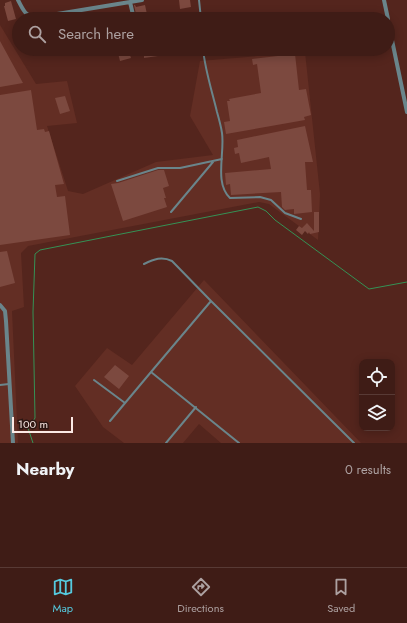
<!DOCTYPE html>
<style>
:root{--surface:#3f1c16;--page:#46251f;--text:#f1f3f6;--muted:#ada1a1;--line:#583a35;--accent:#55cadf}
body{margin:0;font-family:Jost,sans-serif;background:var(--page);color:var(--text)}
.controls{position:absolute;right:12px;bottom:12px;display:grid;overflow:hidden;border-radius:8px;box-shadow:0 2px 10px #0003}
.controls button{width:36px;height:36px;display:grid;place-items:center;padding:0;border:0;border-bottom:1px solid var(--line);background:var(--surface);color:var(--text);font:20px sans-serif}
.scale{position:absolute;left:12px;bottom:10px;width:61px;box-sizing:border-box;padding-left:4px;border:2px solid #fce9e5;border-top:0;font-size:11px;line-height:14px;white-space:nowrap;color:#fce9e5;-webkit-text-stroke:3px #2b1612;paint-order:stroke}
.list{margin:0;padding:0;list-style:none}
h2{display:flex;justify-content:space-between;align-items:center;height:52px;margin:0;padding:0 16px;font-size:17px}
h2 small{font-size:13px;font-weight:400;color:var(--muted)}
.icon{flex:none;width:22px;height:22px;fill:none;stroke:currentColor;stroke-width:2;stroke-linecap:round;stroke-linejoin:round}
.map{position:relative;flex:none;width:407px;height:443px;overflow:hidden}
.search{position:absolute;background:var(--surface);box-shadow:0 2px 10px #0003;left:12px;right:12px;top:12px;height:44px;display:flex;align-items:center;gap:10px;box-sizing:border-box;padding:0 14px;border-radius:22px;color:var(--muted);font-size:15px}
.sheet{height:124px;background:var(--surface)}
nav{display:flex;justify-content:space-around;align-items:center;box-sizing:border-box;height:56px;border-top:1px solid var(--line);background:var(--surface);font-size:11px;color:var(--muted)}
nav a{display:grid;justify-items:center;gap:2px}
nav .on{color:var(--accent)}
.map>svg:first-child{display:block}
.built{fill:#632e24}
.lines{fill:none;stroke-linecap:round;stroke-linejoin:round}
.stream{stroke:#359255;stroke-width:1}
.building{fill:#7c493f}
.service{stroke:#6a858b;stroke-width:2}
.minor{stroke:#6a858b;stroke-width:4}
</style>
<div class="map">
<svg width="407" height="443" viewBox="0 0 407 443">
<rect width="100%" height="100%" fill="#54251d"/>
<path class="built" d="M0,25L36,84L67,81L77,123L47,126L68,191L83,194L156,162L213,155L190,116L200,61L305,52L320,194L318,240L269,204L259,202L28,246L21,253L24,307L12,311L18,443H0Z
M204,280L361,443H221L199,424L183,443H124L103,427L75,386L107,348L132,365Z"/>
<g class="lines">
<path class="stream" d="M33,443L28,428L35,418L33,312L35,254L40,250L258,207L266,211L275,220L369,289L407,282"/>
</g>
<path class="building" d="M179,0H190L191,7L180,9Z
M11,1L16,19L8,21L4,6H5V3Z
M134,5H135L136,7L145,5L148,19H137Z
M97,12V15H99V19H82V15Z
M0,41L23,83L0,87Z
M140,49H157L158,56L144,58V55L142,56Z
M127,50L128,55H130L131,58L120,61L118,53Z
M295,54L299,90L306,89L311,115L304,117L305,120L226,134L224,122L230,121L227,101H230L229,99L261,93L257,64L253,65L252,59Z
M31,90L37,130L44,129L45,132L49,131L64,184L55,185L57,197L65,196L70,235L0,245V95Z
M65,96L70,111L60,114L55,98Z
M305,126L313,162H305L307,190H311L312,212L294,214V209L285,210L282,207L281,192L231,195L230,184L226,185L225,173L271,169L269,157L241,163L239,153L235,154L234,148L238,147L237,140Z
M158,170H164L169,186L163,188L166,198H164L167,207L123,221L111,184L118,183Z
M314,212H319V232L310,234L309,232L308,234L305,231L302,235L296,230L299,226L302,228L307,223L314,231Z
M7,251L15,283L0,287V252Z
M115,365L129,376L119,389L104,377Z"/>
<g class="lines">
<path class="service" d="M199,0L201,19
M203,49C205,70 212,91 217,112C219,119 221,126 222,133C225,153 214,183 230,198L260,197L271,200L285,213L301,219
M117,181L158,168H180L222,159
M171,212L213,162
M144,264C154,259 162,256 172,261L211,301
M151,372L211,301L354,443
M94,380L125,403
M0,385L9,384
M110,421L151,372L239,443
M166,443L196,407"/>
<path class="minor" d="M18,0C24,11 25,17 39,17L142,0
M384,0L388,19
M130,2L134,19
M388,21L407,112
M0,305L5,311L6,321L13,443"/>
</g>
</svg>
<div class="controls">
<button><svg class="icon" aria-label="locate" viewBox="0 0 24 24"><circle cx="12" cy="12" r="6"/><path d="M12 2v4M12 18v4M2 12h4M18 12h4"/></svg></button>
<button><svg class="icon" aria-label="layers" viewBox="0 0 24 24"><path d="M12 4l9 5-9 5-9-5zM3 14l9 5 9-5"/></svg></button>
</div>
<div class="scale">100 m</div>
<div class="search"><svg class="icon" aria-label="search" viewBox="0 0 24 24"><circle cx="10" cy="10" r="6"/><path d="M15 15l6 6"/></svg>Search here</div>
</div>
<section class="sheet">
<h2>Nearby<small>0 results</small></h2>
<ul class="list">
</ul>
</section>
<nav>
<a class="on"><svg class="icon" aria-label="map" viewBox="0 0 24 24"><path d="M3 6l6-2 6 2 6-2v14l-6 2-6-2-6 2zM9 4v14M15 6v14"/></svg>Map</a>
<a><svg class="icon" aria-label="directions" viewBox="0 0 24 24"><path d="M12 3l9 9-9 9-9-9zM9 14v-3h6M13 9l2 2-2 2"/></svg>Directions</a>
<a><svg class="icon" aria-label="saved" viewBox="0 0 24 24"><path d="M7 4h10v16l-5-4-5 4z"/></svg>Saved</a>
</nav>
